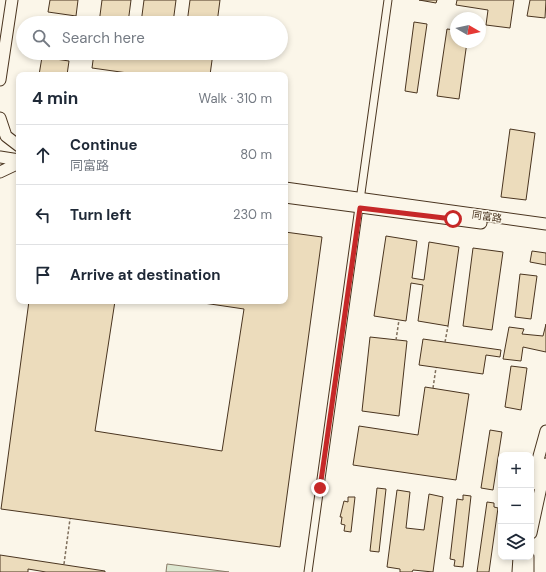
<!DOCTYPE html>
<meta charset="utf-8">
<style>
:root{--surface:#fff;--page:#f2f2f3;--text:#1f2937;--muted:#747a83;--line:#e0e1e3}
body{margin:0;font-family:"DM Sans","Noto Sans SC",sans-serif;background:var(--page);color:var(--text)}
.controls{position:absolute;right:12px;bottom:12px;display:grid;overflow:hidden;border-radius:8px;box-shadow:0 2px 6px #0003}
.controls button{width:36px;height:36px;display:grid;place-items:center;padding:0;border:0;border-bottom:1px solid var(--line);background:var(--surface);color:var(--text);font:20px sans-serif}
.compass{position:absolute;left:450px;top:12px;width:36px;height:36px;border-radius:50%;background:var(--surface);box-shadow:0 2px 6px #0003;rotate:99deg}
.stop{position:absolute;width:12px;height:12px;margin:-9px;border:3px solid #c62828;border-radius:50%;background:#fff}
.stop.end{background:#c62828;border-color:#fff;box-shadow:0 1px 4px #0008}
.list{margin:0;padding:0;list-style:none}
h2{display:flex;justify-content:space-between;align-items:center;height:52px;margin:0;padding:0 16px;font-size:17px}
h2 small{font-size:13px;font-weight:400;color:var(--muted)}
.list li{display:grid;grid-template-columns:26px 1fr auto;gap:12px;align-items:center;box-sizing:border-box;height:60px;padding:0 16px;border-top:1px solid var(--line)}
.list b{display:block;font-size:15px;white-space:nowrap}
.list p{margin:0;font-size:13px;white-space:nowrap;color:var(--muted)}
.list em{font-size:13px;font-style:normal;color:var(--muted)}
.icon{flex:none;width:22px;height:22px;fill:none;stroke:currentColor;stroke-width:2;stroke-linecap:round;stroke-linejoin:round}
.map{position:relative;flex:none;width:546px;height:572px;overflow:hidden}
.search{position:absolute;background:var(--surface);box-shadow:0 2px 6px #0003;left:16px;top:16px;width:272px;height:44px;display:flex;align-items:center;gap:10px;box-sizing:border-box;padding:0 14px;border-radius:22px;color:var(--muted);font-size:15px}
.panel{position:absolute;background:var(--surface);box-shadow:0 2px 6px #0003;left:16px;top:72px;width:272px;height:232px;border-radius:8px}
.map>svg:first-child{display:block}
.green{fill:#dce7d0;stroke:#887966}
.building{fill:#ecdcbc;stroke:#4a3520}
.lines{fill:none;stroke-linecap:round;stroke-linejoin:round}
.street-casing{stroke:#4a3520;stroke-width:9}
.secondary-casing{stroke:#4a3520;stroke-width:13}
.path{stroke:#7f6f5c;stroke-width:1.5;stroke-dasharray:3 2;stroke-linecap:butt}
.street{stroke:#fbf6e9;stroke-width:7}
.secondary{stroke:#fbf6e9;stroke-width:11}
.route{stroke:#c62828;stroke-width:5}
.labels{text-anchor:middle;stroke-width:3;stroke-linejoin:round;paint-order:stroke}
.street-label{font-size:10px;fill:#4a3520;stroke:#fbf6e9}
</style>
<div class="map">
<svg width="546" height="572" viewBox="0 0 546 572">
<rect width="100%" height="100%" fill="#fbf6e9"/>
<path class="green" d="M167,564L229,572H166Z"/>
<path class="building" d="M50,0H78L76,16L48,12Z
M102,0H131L128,23H99Z
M144,0H176L173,23H141Z
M190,0H220L217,23H187Z
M419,0H437L436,3Z
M457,0H514L510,28L486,25L488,10L456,5Z
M530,0H546L545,18L527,16Z
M414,22L427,24L417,93L405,91Z
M447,29L456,30V42H467L459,99L437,96Z
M43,53H71L70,57Z
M94,53H213L210,75H142L92,68Z
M42,57L69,61L67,75H39Z
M510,129L535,133L526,200L501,197Z
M285,232L322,237L280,547L1,509L29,301H115L95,431L222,451L244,309L190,301H285Z
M386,236L417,241L412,278L424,280L429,242L459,247L448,326L418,321L423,285L411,283L406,321L374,316Z
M473,248L503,252L492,330L463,326Z
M532,251L546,253V265L530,262Z
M520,274L537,276L531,319L515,317Z
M546,324V352L523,347L521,361L503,359L509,327L524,329L522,334L543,336Z
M370,337L407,341L399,416L362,411Z
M423,339L501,350L500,357L486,355L483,374L419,365Z
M511,366L527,368L521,410L505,407Z
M425,387L469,394L456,480L353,465L359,426L418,435Z
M490,430L502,432L493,490L481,488Z
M377,488L386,489L379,552L370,551Z
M397,490L410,492L406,528L424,530L429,494L443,497L433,572L413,570L412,572H400V569L387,567Z
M463,495L471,496L463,567L454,566L455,560L450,559L457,499L463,500Z
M348,497H355L351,532L344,531L345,525L341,524L342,517H340L344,501L348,502Z
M487,502L494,503V507L498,508L489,572H477Z
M0,555L105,571V572H46L28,569V572H0Z"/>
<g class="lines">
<defs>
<path id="street" d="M308,572L388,0"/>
<path id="secondary" d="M0,80L12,0
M0,118L6,136L19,146
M0,157L19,160
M0,172L19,163
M285,188L546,224
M285,197L481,223
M531,485L546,431
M531,533L546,464
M518,572L519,557
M528,572V557"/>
</defs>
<use href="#street" class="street-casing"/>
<use href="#secondary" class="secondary-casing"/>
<path class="path" d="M396,340L399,320
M445,342L448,326
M433,388L436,368
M64,564L70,519"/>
<use href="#street" class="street"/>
<use href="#secondary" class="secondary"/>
</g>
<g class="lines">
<path class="route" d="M320,488L360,208L453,219"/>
</g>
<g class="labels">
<g class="street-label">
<text transform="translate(487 216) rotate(8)" y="4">同富路</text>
</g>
</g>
</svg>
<div class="controls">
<button>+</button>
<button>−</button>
<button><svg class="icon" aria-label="layers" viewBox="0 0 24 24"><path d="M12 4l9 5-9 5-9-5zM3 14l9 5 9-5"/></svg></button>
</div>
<svg class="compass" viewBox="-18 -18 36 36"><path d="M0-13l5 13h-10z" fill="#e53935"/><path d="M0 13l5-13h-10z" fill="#747a83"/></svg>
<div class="stop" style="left:453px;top:219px"></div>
<div class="stop end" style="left:320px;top:488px"></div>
<div class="search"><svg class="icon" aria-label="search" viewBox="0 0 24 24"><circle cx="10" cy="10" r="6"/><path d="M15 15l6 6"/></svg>Search here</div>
<section class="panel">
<h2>4 min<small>Walk · 310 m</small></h2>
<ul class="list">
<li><svg class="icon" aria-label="ahead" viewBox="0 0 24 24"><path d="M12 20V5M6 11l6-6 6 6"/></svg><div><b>Continue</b><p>同富路</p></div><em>80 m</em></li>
<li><svg class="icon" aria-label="left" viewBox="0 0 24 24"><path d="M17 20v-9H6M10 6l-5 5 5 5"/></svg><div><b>Turn left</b></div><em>230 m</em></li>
<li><svg class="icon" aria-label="arrive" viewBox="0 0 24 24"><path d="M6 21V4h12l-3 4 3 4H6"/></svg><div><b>Arrive at destination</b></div></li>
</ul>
</section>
</div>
